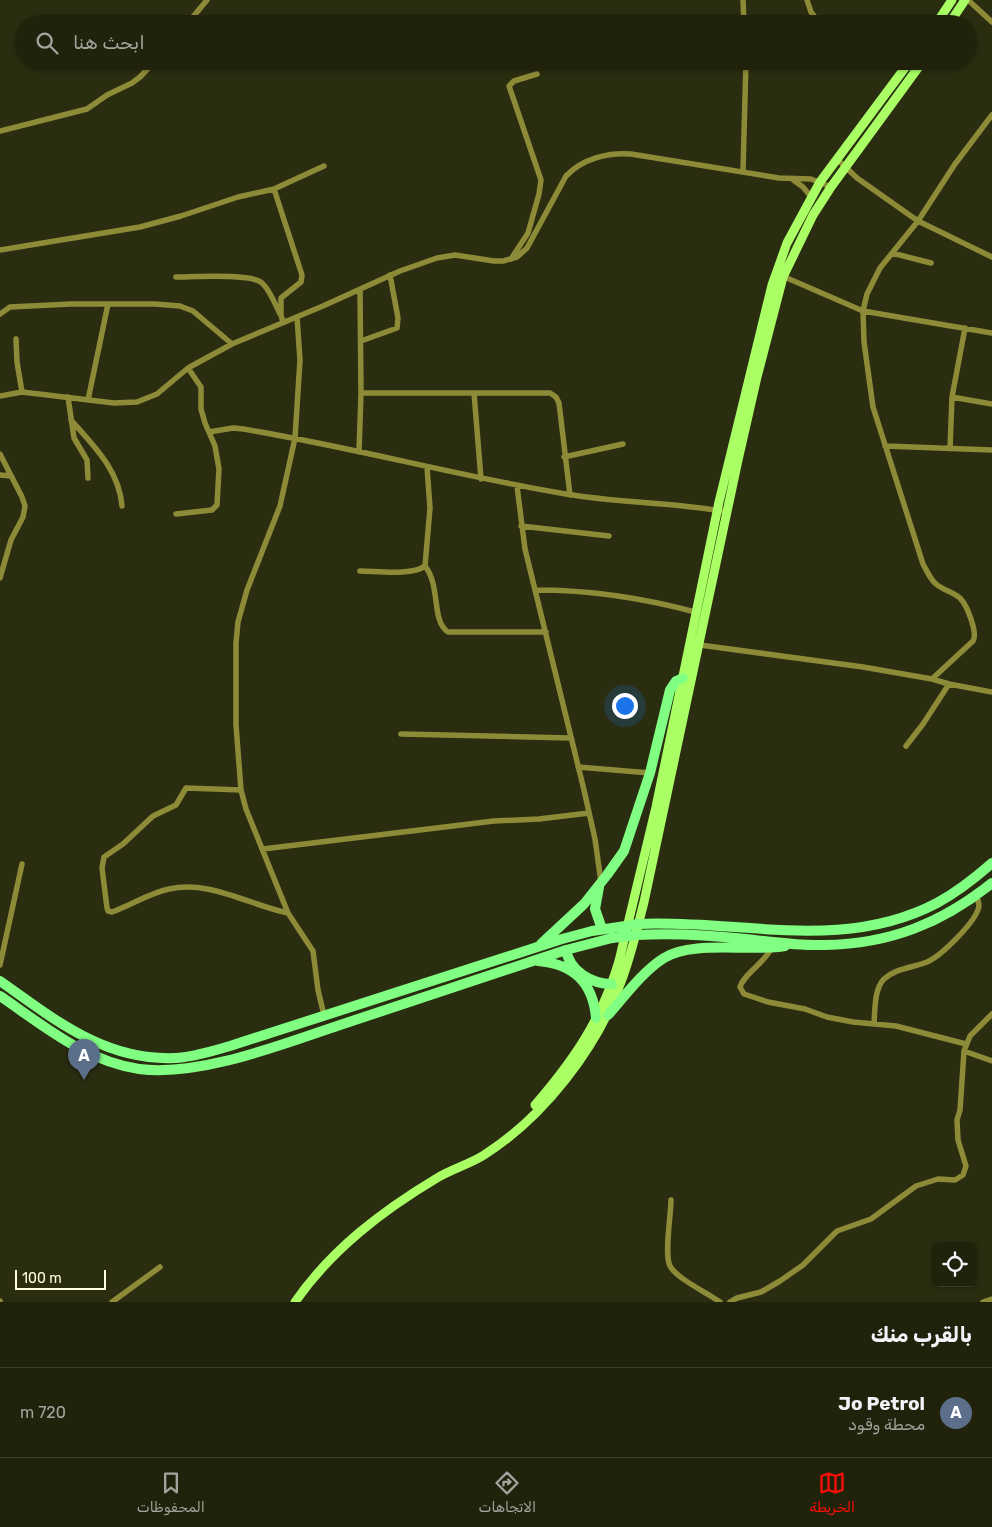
<!DOCTYPE html>
<html lang="ar">
<meta charset="utf-8">
<style>
:root{--surface:#20220c;--page:#282a15;--text:#f1f3f6;--muted:#a2a49d;--line:#3d3f2d;--accent:#ff0e08}
body{margin:0;font-family:Rubik,Cairo,sans-serif;background:var(--page);color:var(--text);direction:rtl}
.controls{position:absolute;right:15px;bottom:15px;display:grid;overflow:hidden;border-radius:8px;box-shadow:0 1px 4px #0004}
.controls button{width:45px;height:45px;display:grid;place-items:center;padding:0;border:0;border-bottom:1px solid var(--line);background:var(--surface);color:var(--text);font:25px sans-serif}
.scale{position:absolute;left:15px;bottom:12px;width:91px;box-sizing:border-box;padding-left:5px;border:2px solid #feffdc;border-top:0;font-size:14px;line-height:18px;white-space:nowrap;color:#feffdc;-webkit-text-stroke:4px #2a2d10;paint-order:stroke}
.you{position:absolute;left:624px;top:705px;width:18px;height:18px;margin:-12px;border:4px solid #fff;border-radius:50%;background:#1a73e8;box-shadow:0 0 0 8px #1a73e833}
.badge{display:grid;place-items:center;width:32px;height:32px;border-radius:50%;background:var(--accent);color:#fff;font-size:16px;font-weight:700}
.pin{position:absolute;translate:-50% -41px;filter:drop-shadow(0 1px 2px #0008)}
.pin::after{content:'';position:absolute;top:26px;width:18px;height:15px;background:inherit;clip-path:polygon(0 0,100% 0,50% 100%)}
.list{margin:0;padding:0;list-style:none}
h2{display:flex;justify-content:space-between;align-items:center;height:65px;margin:0;padding:0 20px;font-size:21px}
h2 small{font-size:16px;font-weight:400;color:var(--muted)}
.list li{display:grid;grid-template-columns:32px 1fr auto;gap:15px;align-items:center;box-sizing:border-box;height:90px;padding:0 20px;border-top:1px solid var(--line)}
.list b{display:block;font-size:19px;white-space:nowrap}
.list p{margin:0;font-size:16px;white-space:nowrap;color:var(--muted)}
.list em{font-size:16px;font-style:normal;color:var(--muted)}
.icon{flex:none;width:28px;height:28px;fill:none;stroke:currentColor;stroke-width:2;stroke-linecap:round;stroke-linejoin:round}
.map{position:relative;flex:none;width:992px;height:1302px;overflow:hidden;direction:ltr}
.search{position:absolute;background:var(--surface);box-shadow:0 1px 4px #0004;left:15px;right:15px;top:15px;height:55px;display:flex;align-items:center;gap:12px;box-sizing:border-box;padding:0 18px;border-radius:28px;color:var(--muted);font-size:19px}
.sheet{height:155px;background:var(--surface)}
nav{display:flex;justify-content:space-around;align-items:center;box-sizing:border-box;height:70px;border-top:1px solid var(--line);background:var(--surface);font-size:14px;color:var(--muted)}
nav a{display:grid;justify-items:center;gap:2px}
nav .on{color:var(--accent)}
.map>svg:first-child{display:block}
.lines{fill:none;stroke-linecap:round;stroke-linejoin:round}
.minor{stroke:#8e8b38;stroke-width:5.5}
.primary{stroke:#a9ff63;stroke-width:9}
.trunk{stroke:#80ff82;stroke-width:10}
.trunk-bridge{stroke:#80ff82;stroke-width:10}
</style>
<div class="map">
<svg width="992" height="1302" viewBox="0 0 992 1302">
<rect width="100%" height="100%" fill="#2a2d10"/>
<g class="lines">
<path class="minor" d="M743,0L744,24
M807,0L811,12L820,24
M968,0L992,22
M848,22L855,24
M187,24L207,0
M834,24L840,22
M0,131L87,109L107,95L132,83L140,77L155,61
M837,159L857,178L918,221L992,257
M743,171L746,61
M792,179L803,187L812,198
M274,189L302,275L301,282L281,298V315L283,322
M0,250L140,227L181,216L238,197L274,189L324,166
M892,253L931,263
M511,259L528,233L539,194L541,180L509,86L514,81L537,74
M780,275L863,311L992,333
M176,277C193,277 252,273 262,283C270,290 275,304 280,314
M0,314L10,307L71,304H155L180,306L193,311L232,344
M297,317L300,360L295,438L280,506L247,590L238,622L236,643V725L241,790L246,809L288,913L313,951L318,990L324,1015
M965,328L952,397L992,404
M16,339L17,362L22,392
M361,341L397,328L398,318L390,275
M361,393H550L556,397L559,403L570,495
M474,393L481,479
M0,396L22,392L114,403L137,402L157,394L188,368L232,344L323,306L400,271L437,258L455,255L494,261H503L517,257L527,248L566,176C582,159 608,152 631,154L779,178L811,179L831,187
M68,397L74,438L87,460L88,478
M88,400L108,304
M71,420C94,446 119,470 122,506
M209,432L233,428L243,429C352,447 458,476 566,494C617,503 670,502 721,511
M885,446L992,450
M950,449L952,397
M359,452L361,393L360,289
M0,454L22,497L25,506L23,517L11,540L0,578
M564,457L623,444
M0,475L11,476
M517,486L525,549L584,790L595,839L601,882
M176,514L212,510L217,505L219,469L215,446L205,423L201,409V387L188,368
M521,526L609,536
M425,566C441,586 431,621 448,632H546
M360,571C376,571 412,576 425,566L430,508L427,467
M536,590C590,590 643,598 695,612
M700,645L863,667L932,679L949,684L992,692
M932,679L973,641C978,633 967,605 960,598C953,592 943,590 936,584C930,579 927,571 923,564L873,407L864,342L863,311L867,294L880,268L918,221L955,164L992,115
M401,734L570,738
M906,746L923,724L949,684
M578,767L650,773
M241,790L186,788L176,805L153,816L123,844L104,857L102,868L107,908L108,911L112,912C131,905 150,893 169,889C210,880 249,905 288,913
M263,849L494,821L539,819L589,813
M771,949C764,963 743,975 740,987L744,994L768,1002L805,1009L827,1017L853,1022L896,1026L966,1044
M0,965L22,864
M874,1024C875,1011 874,989 884,979C896,968 912,968 927,962C941,956 977,921 979,906C979,902 978,899 976,895
M964,1051L992,1061
M671,1200C671,1215 664,1255 670,1266C677,1279 708,1293 720,1302
M0,1301V1302
M112,1302L160,1267
M730,1302L737,1298L761,1292L780,1281L803,1265L837,1231L871,1219L916,1186L938,1179L955,1180L963,1175L966,1166L958,1140L957,1120L960,1110L964,1051L970,1036L992,1014
M983,1302L992,1299"/>
<path class="primary" d="M936,24L952,0
M949,24L965,0
M535,1105C574,1060 602,1019 619,961L656,807L719,502L772,285L787,243L820,182L910,61
M295,1302C332,1249 382,1211 437,1178C452,1169 470,1164 484,1155C544,1117 597,1048 621,982C631,956 637,929 644,902L738,460L757,377L783,277L813,215L831,187L923,61"/>
<path class="trunk" d="M599,887L595,909L602,929
M638,924C739,919 842,953 937,903C957,892 975,878 992,863
M636,935C672,933 709,935 746,939C772,942 799,946 825,945C890,944 942,923 992,883
M541,944L584,904L607,875L624,851L650,773L670,690L676,681L683,678
M566,950C570,972 592,984 612,984
M538,961C574,964 593,983 596,1018
M0,981C54,1019 104,1061 175,1058C194,1057 212,1051 230,1046L562,939L592,931L619,927
M0,996C44,1026 85,1061 139,1069C200,1077 283,1044 340,1025C416,1000 491,975 566,950L612,938
M608,1015C624,997 643,971 664,958C692,940 750,952 785,946"/>
<path class="trunk-bridge" d="M619,927L638,924
M612,938L636,935"/>
</g>
</svg>
<div class="controls">
<button><svg class="icon" aria-label="locate" viewBox="0 0 24 24"><circle cx="12" cy="12" r="6"/><path d="M12 2v4M12 18v4M2 12h4M18 12h4"/></svg></button>
</div>
<div class="scale">100 m</div>
<div class="you"></div>
<div class="pin badge" style="left:84px;top:1080px;background:#5c6f8a">A</div>
<div class="search"><svg class="icon" aria-label="search" viewBox="0 0 24 24"><circle cx="10" cy="10" r="6"/><path d="M15 15l6 6"/></svg>ابحث هنا</div>
</div>
<section class="sheet">
<h2>بالقرب منك<small></small></h2>
<ul class="list">
<li><span class="badge" style="background:#5c6f8a">A</span><div><b>Jo Petrol</b><p>محطة وقود</p></div><em>720 m</em></li>
</ul>
</section>
<nav>
<a class="on"><svg class="icon" aria-label="map" viewBox="0 0 24 24"><path d="M3 6l6-2 6 2 6-2v14l-6 2-6-2-6 2zM9 4v14M15 6v14"/></svg>الخريطة</a>
<a><svg class="icon" aria-label="directions" viewBox="0 0 24 24"><path d="M12 3l9 9-9 9-9-9zM9 14v-3h6M13 9l2 2-2 2"/></svg>الاتجاهات</a>
<a><svg class="icon" aria-label="saved" viewBox="0 0 24 24"><path d="M7 4h10v16l-5-4-5 4z"/></svg>المحفوظات</a>
</nav>
